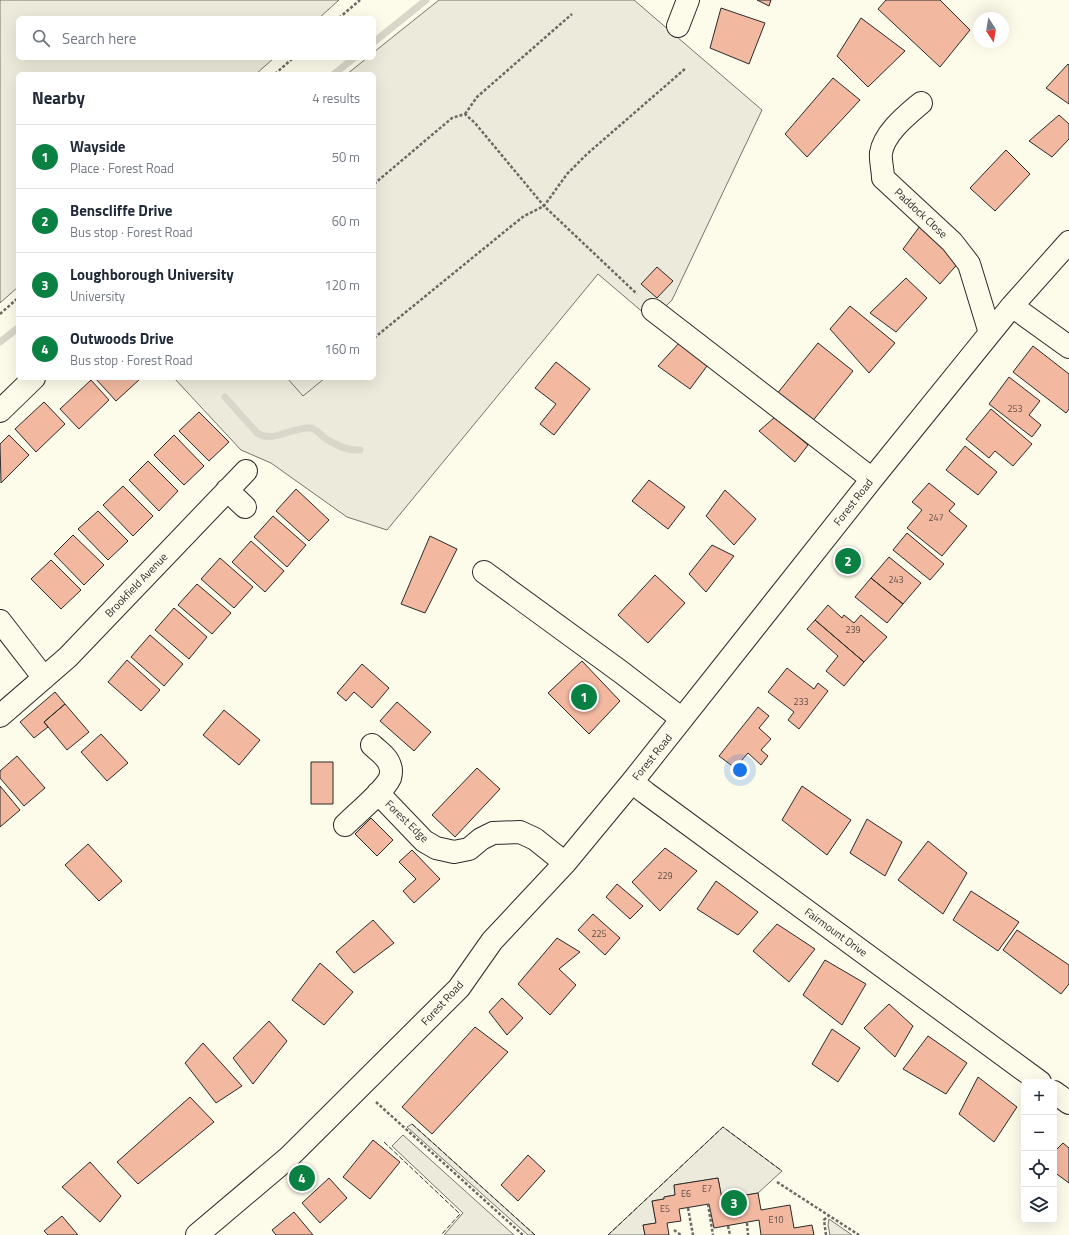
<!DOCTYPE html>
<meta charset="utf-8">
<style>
:root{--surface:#fff;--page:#f6f6f7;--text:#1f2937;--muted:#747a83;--line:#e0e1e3;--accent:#0b8043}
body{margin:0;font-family:"Titillium Web",sans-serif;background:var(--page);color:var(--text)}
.controls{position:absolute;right:12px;bottom:12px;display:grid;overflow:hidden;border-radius:6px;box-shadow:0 4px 16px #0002}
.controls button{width:36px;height:36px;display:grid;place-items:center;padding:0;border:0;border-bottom:1px solid var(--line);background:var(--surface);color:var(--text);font:20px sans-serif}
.compass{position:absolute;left:973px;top:12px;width:36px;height:36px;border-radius:50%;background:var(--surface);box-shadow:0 4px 16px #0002;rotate:168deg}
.you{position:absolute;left:740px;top:770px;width:14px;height:14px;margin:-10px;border:3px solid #fff;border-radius:50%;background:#1a73e8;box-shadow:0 0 0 6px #1a73e833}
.badge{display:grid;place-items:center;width:26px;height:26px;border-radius:50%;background:var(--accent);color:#fff;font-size:13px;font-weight:700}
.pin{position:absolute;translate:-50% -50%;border:2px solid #fff;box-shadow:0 1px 4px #0006}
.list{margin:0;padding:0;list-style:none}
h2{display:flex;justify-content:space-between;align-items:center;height:52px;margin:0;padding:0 16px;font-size:17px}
h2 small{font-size:13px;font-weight:400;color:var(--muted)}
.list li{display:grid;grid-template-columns:26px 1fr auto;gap:12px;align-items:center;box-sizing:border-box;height:64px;padding:0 16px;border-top:1px solid var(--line)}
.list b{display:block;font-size:15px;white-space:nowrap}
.list p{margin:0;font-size:13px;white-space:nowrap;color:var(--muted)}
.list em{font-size:13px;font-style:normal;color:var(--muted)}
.icon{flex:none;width:22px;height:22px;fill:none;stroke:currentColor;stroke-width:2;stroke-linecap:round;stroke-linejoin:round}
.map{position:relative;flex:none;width:1069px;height:1235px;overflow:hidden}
.search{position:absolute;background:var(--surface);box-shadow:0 4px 16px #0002;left:16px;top:16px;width:360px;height:44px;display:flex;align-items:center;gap:10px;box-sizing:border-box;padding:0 14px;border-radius:6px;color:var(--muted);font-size:15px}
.panel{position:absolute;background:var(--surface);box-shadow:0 4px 16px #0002;left:16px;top:72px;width:360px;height:308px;border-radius:6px}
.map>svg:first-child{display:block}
.green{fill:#ecebdb;stroke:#74746e}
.parking{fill:#eceadb;stroke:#74746e}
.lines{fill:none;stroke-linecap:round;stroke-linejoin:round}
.stream{stroke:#d8d7c9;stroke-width:7}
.building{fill:#f2b8a0;stroke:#2b2b2b}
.minor-casing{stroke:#2b2b2b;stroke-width:24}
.path{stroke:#6a6964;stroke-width:2.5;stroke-dasharray:3 2;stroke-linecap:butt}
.minor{stroke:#fdfbea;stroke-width:22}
.fence{stroke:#2b2b2b;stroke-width:1;stroke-dasharray:5 2;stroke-linecap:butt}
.labels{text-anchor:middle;stroke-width:3;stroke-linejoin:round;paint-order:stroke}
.number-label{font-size:9px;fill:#5d4e48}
.street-label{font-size:11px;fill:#2b2b2b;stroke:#fdfbea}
</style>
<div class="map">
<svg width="1069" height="1235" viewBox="0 0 1069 1235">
<rect width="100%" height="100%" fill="#fdfbea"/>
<path class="green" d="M0,0H339L319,18H18V58H274L256,74H18V287L0,303Z
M439,0H634L762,110L672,300L652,320L598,274L387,530L347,517L271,463L241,450L174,378H374V74H347L367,58H374V52Z
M412,1124L535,1235H528L407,1127Z
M723,1127L782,1171L758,1193L722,1199L718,1178L674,1185L675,1195L664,1197V1199L652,1201L656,1223L643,1225L645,1235H608Z
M403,1135L514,1235H444L463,1213L392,1146Z
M829,1219L852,1235H830L828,1225Z"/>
<path class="parking" d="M287,378H325L303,396Z"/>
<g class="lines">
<path class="stream" d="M374,42L426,0
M334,74L354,58
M0,342L18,328
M225,397L257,433C273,444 293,426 311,428C317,429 322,437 328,440C338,446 348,451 360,450"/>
</g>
<path class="building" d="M757,0H771L769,6Z
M886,0H940L970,30L940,67L878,9Z
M721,8L765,23L749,64L710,48Z
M861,18L905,51L868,87L837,56Z
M1068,64L1069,65V104L1046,88Z
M833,78L860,100L807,157L785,134Z
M1059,115L1069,124V139L1052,157L1029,141Z
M1006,150L1030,174L995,211L970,188Z
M920,226L960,261L940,284L903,249Z
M657,267L673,281L657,298L641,284Z
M906,278L927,298L896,332L870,313Z
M850,306L895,343L869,373L830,329Z
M680,342L707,366L690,389L658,366Z
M818,343L853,371L811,423L776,395Z
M1033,346L1069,374V409L1066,413L1013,372Z
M556,362L590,389L554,435L540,424L556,404L535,388Z
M1009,377L1040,401L1029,415L1041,425L1032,437L989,404Z
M95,378H139L140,379L116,401Z
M91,380L109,400L79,429L60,409Z
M44,402L65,424L36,452L15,429Z
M991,409L1032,444L1013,466L995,451L989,458L966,439Z
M199,412L229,442L209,461L179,431Z
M775,417L808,445L795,462L759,431Z
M9,435L29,455L1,483L0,444Z
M174,435L204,466L184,485L154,455Z
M965,446L997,472L978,495L946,470Z
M148,461L178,491L159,511L129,480Z
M649,480L685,507L668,529L632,501Z
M929,483L955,504L949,511L967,526L942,556L907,528L922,510L912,502Z
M123,486L153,516L133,536L103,505Z
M296,489L329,520L309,541L276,511Z
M725,490L756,519L734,545L706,516Z
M98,511L128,541L108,560L78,529Z
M273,516L306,545L287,567L254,537Z
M907,533L944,564L930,580L893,550Z
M73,535L104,565L84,585L54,554Z
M430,536L457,549L425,613L401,604Z
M251,541L284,571L265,592L232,562Z
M712,545L734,556L706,592L689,574Z
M889,557L921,583L903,604L871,578Z
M220,558L253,587L234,608L201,579Z
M51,560L81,590L61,609L31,579Z
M655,575L685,603L648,643L618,615Z
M871,578L903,604L887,623L855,597Z
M197,584L231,613L212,634L178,605Z
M828,605L842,618L844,615L854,623L861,615L887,637L864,662L815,620Z
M174,608L207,637L189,659L155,630Z
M815,620L864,662L844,686L826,671L838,656L807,629Z
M150,635L183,664L164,686L131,657Z
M127,660L160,690L141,711L108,682Z
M582,661L620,701L589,734L548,693Z
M362,664L389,688L372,708L354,692L346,701L337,693Z
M787,668L814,689L818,683L828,691L799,729L788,720L794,712L768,692Z
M55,692L65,704L44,722L48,727L34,738L20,722Z
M397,702L431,732L414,751L380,721Z
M65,704L89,732L67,750L44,722Z
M758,707L769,716L759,728L771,739L761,750L768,756L761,765L748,753L735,768L719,756Z
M224,710L260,740L239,765L203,735Z
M101,734L128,763L107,781L81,752Z
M17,756L45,788L24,806L0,778V771Z
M311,762H333V804H311Z
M477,768L500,789L455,837L432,815Z
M0,786L20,810L0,827Z
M802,786L851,820L827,855L782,820Z
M371,818L393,840L377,856L355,834Z
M867,819L902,842L885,876L850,853Z
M928,841L967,873L943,914L898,880Z
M88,844L122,881L99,901L65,865Z
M665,848L697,871L660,911L632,882Z
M412,850L440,879L414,903L403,891L416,879L399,862Z
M716,881L758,912L738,935L697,909Z
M617,884L643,906L630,919L606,897Z
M971,891L1019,922L998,951L953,920Z
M593,914L620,938L605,955L578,930Z
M373,920L394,943L354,973L336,952Z
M777,924L815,949L789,982L753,951Z
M1017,930L1069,965V984L1061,994L1003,950Z
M557,938L580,952L559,969L576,985L550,1015L518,984Z
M825,960L866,984L842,1025L803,995Z
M320,963L353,992L324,1025L292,1000Z
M502,998L523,1018L507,1035L489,1012Z
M889,1004L913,1026L895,1057L864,1028Z
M269,1021L287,1041L253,1084L233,1058Z
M475,1027L508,1052L432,1134L402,1107Z
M832,1029L860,1048L838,1082L812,1064Z
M928,1036L967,1063L946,1094L903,1069Z
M203,1043L242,1086L216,1103L185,1063Z
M978,1077L1017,1107L994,1142L959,1114Z
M190,1097L214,1122L138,1184L117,1162Z
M373,1140L400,1162L370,1199L343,1177Z
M1063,1143L1069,1148V1183L1054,1172V1152Z
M528,1155L545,1171L518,1201L501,1185Z
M90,1162L121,1196L100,1222L62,1187Z
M329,1178L347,1198L320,1223L302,1203Z
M718,1178L722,1199L758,1193L761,1210L790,1205L794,1228L812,1225L814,1235H761L759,1220L714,1228L709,1204L679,1209L681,1221L667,1223L669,1235H645L643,1225L656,1223L652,1201L664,1199V1197L675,1195L674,1185Z
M294,1212L313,1235H276L272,1230Z
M62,1216L78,1235H48L44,1231Z"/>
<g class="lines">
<defs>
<path id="minor" d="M678,26L688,0
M921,103C907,115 884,133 881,153C880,160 883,170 883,178L952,242L969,264L990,333
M1012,306L1069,347
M653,310L872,479
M0,411L34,378
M227,490L245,507
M484,572L621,672L682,719
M0,621L44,678
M0,716L68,657L246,471
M632,782L646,793L1040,1082
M378,793L424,841L436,848L454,852L469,849L481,839L493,833L520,832L535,839L565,863
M345,825C356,814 384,791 390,778C391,774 392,769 390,766C388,757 378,751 372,745
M1054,1092L1069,1103
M197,1235L288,1158L459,988L492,941L565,863L632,782L872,479L1012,306L1069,242"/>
</defs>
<use href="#minor" class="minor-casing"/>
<path class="path" d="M339,18L360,0
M275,74L293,58
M465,114L477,97L572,14
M374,184L452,118L465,114L475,123L544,206L637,294
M0,314L18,298
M374,338L509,228L524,216L544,206L567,174L587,154L686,68
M376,1102L523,1235
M777,1182L859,1235
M708,1204L713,1235
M688,1208L693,1235
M747,1223L748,1235
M728,1226L730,1235
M674,1230L681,1235
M826,1235L824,1220L829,1215"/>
<use href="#minor" class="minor"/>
<path class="fence" d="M412,1124L535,1235
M384,1142L460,1214L441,1235
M608,1235L723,1127L782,1171"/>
</g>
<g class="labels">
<g class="number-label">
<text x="1015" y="412">253</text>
<text x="936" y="521">247</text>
<text x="896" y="583">243</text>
<text x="853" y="633">239</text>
<text x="801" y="705">233</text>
<text x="665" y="879">229</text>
<text x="599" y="937">225</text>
<text x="707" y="1192">E7</text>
<text x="686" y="1197">E6</text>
<text x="665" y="1212">E5</text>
<text x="776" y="1223">E10</text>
</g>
<g class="street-label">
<text transform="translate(921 213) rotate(43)" y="4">Paddock Close</text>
<text transform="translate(853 502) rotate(-52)" y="4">Forest Road</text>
<text transform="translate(136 585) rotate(-46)" y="4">Brookfield Avenue</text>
<text transform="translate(652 757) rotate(-51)" y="4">Forest Road</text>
<text transform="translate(407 821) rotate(44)" y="4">Forest Edge</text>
<text transform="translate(836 932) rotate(36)" y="4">Fairmount Drive</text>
<text transform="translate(442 1003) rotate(-47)" y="4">Forest Road</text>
</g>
</g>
</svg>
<div class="controls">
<button>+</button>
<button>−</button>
<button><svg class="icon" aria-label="locate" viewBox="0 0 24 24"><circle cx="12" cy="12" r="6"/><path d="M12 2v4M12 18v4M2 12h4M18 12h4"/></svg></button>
<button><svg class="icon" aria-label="layers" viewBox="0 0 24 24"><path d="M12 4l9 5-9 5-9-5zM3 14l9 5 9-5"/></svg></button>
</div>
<svg class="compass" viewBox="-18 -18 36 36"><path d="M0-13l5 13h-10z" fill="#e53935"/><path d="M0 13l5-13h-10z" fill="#747a83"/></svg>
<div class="you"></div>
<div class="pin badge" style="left:584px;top:697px">1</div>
<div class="pin badge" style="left:848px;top:561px">2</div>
<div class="pin badge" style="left:734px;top:1203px">3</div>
<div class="pin badge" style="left:302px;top:1178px">4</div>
<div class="search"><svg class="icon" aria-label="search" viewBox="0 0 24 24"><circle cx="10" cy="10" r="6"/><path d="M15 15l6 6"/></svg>Search here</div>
<section class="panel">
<h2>Nearby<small>4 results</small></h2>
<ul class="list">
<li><span class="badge">1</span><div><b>Wayside</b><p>Place · Forest Road</p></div><em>50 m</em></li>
<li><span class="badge">2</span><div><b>Benscliffe Drive</b><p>Bus stop · Forest Road</p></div><em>60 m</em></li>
<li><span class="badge">3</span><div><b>Loughborough University</b><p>University</p></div><em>120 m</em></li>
<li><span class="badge">4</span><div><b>Outwoods Drive</b><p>Bus stop · Forest Road</p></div><em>160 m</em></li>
</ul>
</section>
</div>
